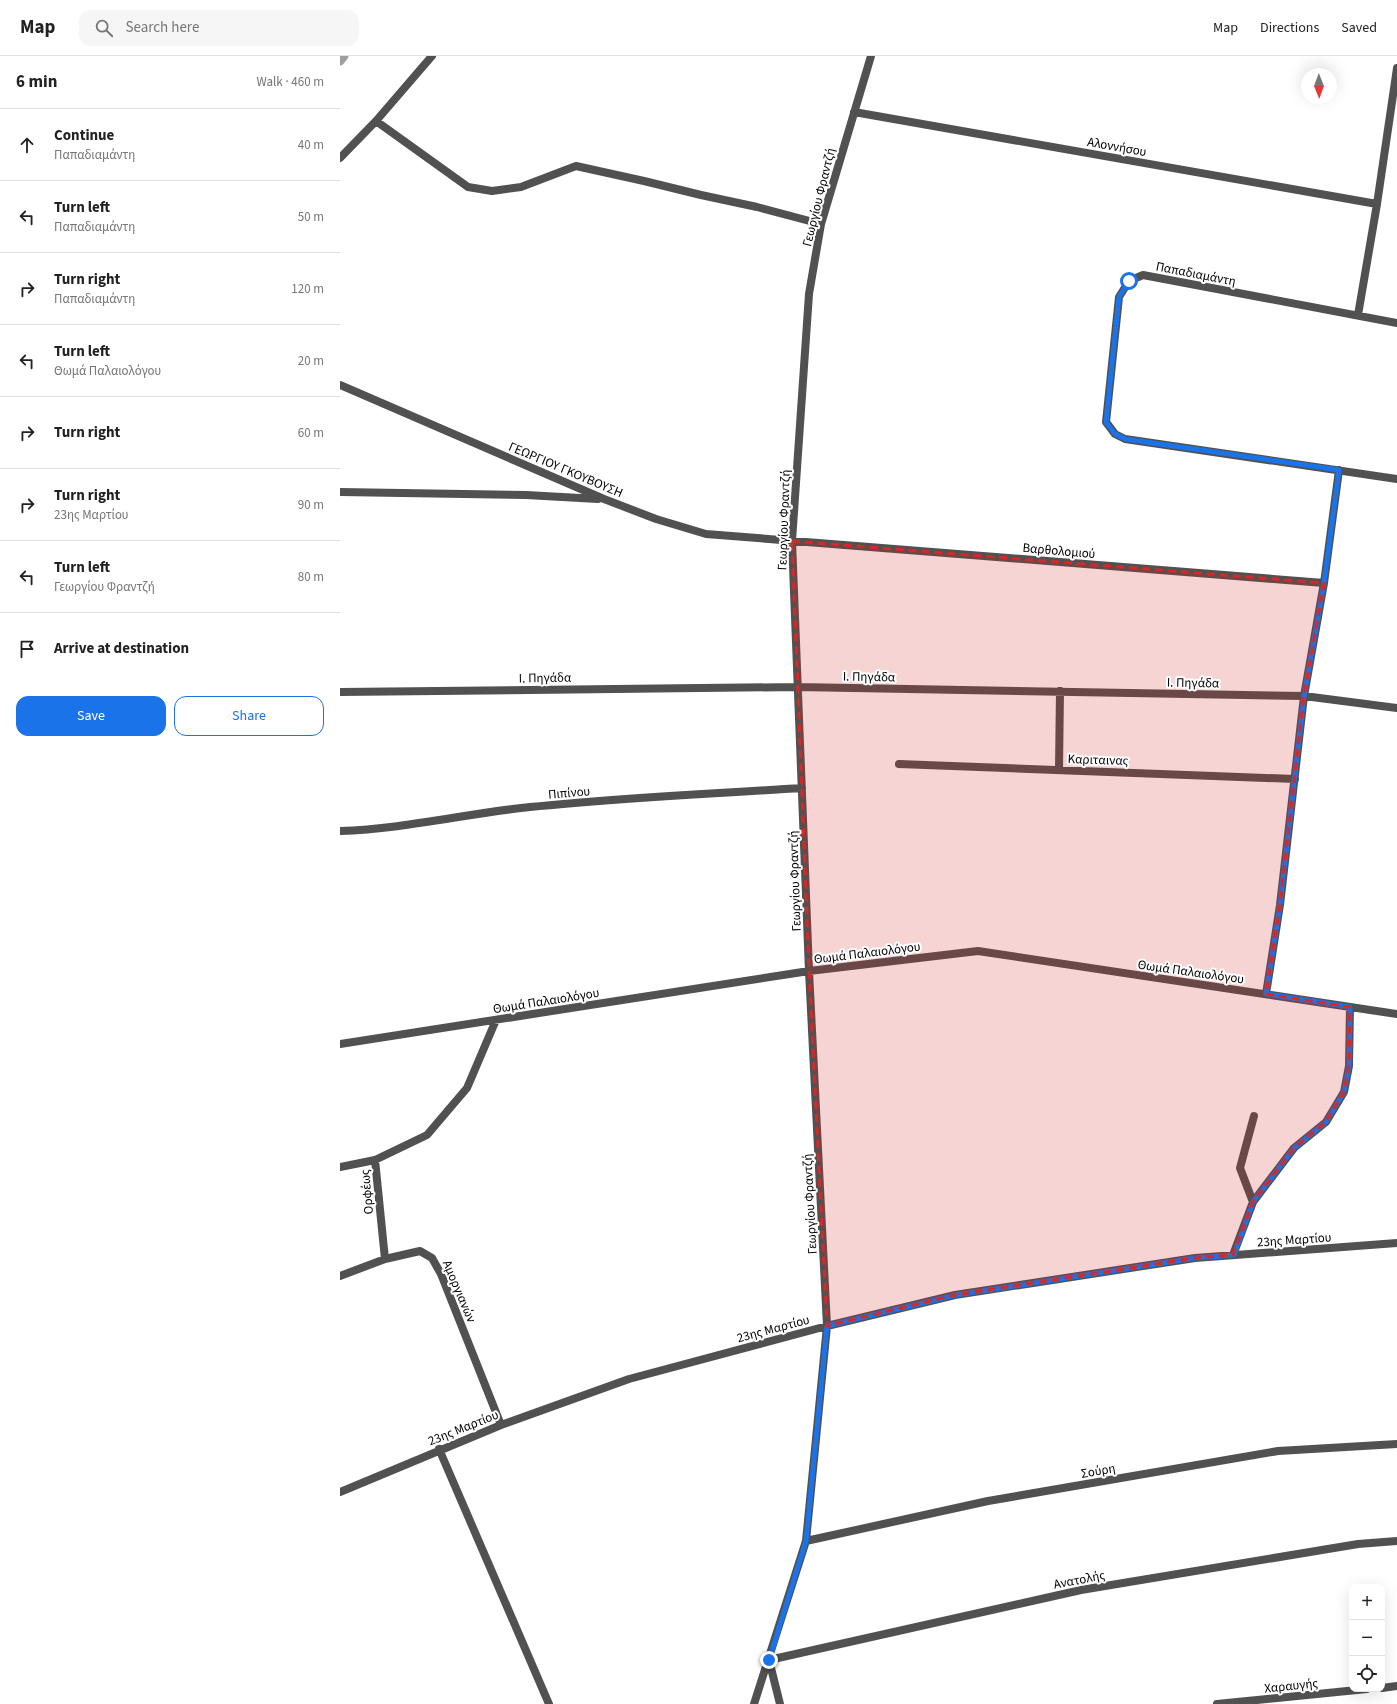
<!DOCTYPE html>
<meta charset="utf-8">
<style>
:root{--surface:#fff;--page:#f6f6f6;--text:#222;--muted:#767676;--line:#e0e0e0;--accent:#1a73e8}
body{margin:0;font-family:"Source Sans 3",sans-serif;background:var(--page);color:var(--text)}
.controls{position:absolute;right:12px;bottom:12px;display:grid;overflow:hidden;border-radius:8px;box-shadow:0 4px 16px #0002}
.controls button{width:36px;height:36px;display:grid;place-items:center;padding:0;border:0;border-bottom:1px solid var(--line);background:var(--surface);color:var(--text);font:20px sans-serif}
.compass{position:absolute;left:961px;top:12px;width:36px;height:36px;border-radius:50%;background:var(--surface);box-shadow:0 4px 16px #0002;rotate:179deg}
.stop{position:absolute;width:12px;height:12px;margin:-9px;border:3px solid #1a73e8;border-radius:50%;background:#fff}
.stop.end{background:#1a73e8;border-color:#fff;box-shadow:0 1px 4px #0008}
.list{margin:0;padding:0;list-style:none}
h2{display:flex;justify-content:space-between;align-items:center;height:52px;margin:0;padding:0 16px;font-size:17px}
h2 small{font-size:13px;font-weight:400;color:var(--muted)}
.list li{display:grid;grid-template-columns:26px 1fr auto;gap:12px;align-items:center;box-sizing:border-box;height:72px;padding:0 16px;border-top:1px solid var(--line)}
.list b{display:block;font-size:15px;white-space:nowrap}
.list p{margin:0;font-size:13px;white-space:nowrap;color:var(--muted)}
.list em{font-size:13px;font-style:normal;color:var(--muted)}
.actions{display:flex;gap:8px;padding:12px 16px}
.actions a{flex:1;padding:9px 0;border:1px solid var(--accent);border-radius:12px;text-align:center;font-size:14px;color:var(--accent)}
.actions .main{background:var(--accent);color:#fff}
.icon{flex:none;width:22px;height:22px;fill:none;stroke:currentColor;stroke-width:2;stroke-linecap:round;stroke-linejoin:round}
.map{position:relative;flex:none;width:1057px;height:1648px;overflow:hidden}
header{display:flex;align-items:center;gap:24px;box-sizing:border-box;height:56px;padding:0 20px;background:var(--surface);border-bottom:1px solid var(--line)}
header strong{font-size:19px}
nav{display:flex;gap:22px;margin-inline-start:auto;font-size:14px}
.search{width:280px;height:36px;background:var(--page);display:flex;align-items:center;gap:10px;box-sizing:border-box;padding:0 14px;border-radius:12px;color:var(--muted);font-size:15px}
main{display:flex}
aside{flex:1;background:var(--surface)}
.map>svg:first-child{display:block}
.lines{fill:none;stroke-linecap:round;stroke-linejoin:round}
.stream{stroke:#9f9f9f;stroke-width:9}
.street{stroke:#515151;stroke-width:8}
.route{stroke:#1a73e8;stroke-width:5}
.marked{fill:#d62828;fill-opacity:0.2;stroke:#d62828;stroke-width:3;stroke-dasharray:8 5;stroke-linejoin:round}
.labels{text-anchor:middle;stroke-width:4;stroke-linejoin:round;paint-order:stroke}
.street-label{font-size:13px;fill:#000;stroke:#fff}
</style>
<header>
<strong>Map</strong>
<div class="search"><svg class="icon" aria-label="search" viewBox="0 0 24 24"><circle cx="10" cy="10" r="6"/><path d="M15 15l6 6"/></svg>Search here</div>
<nav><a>Map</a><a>Directions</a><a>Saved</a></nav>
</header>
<main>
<aside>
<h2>6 min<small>Walk · 460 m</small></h2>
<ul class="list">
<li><svg class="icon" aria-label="ahead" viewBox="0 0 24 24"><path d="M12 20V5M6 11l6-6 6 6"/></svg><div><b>Continue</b><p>Παπαδιαμάντη</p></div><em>40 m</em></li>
<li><svg class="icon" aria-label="left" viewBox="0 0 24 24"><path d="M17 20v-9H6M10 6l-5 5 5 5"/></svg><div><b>Turn left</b><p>Παπαδιαμάντη</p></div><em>50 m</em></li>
<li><svg class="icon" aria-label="right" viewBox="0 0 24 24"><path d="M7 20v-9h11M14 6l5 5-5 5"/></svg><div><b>Turn right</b><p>Παπαδιαμάντη</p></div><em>120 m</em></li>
<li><svg class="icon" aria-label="left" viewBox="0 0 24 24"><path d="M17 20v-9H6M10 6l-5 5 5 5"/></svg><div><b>Turn left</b><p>Θωμά Παλαιολόγου</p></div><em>20 m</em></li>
<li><svg class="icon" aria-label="right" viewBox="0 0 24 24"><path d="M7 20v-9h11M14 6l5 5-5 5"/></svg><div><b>Turn right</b></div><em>60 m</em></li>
<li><svg class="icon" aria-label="right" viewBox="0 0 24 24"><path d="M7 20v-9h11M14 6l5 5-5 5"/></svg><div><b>Turn right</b><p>23ης Μαρτίου</p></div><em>90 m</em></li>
<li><svg class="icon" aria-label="left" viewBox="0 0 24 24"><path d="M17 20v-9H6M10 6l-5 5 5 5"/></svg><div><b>Turn left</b><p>Γεωργίου Φραντζή</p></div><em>80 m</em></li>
<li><svg class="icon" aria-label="arrive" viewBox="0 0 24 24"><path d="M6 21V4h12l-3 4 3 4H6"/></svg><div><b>Arrive at destination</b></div></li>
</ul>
<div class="actions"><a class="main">Save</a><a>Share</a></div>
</aside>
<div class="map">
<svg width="1057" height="1648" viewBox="0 0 1057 1648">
<rect width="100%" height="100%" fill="#fff"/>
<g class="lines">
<path class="stream" d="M0,5L4,0"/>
<path class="street" d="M514,56L1037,148
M36,65L128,131L152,135L181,131L236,110L304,125L361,139L417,151L481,168
M0,102L36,65L92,0
M1018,259L1037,148L1057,12
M1057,267L803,219L789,225L779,241L766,366L775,378L785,383L1057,423
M0,329L264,443L316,463L366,478L984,527
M0,436L186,439L258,443
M0,636L458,631L964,640L1057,652
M559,708L955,723
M719,713L720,635
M0,775C61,773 120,759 181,752C274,742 368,738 462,732
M926,938L940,849L964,640L984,527L999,414
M0,988L469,915L638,895L1057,958
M35,1104L87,1079L127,1032L156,964
M0,1111L35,1104L45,1203
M913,1146L900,1112L914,1060
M893,1199L913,1146L954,1092L986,1066L1004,1036L1009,1010L1010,951
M0,1220L45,1203L80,1195L92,1202L101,1218L161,1369
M99,1393L209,1648
M0,1436L161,1369L289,1323L487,1270L615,1239L855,1202L1057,1187
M466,1485L648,1445L938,1395L1057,1388
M1042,1632L1057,1630
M414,1648L466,1485L487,1270L469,915L452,485L469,238L481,168L531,0
M440,1648L429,1604L741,1534L1018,1488L1057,1485
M877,1648L1027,1633"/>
</g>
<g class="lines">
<path class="route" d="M429,1604L466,1485L487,1270L616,1239L855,1202L894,1199L913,1146L954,1092L986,1066L1004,1036L1009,1010L1010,951L926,938L940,849L964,640L984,527L999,414L785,383L775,378L766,366L779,241L789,225"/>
</g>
<path class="marked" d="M452,485L984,527L964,640L940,849L926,938L1010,951L1009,1010L1004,1036L986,1066L954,1092L913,1146L893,1199L855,1202L615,1239L487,1270L469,915Z"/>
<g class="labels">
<g class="street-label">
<text transform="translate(777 90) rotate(10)" y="5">Αλοννήσου</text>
<text transform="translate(478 141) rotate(-76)" y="5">Γεωργίου Φραντζή</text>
<text transform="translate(856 217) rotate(11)" y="5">Παπαδιαμάντη</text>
<text transform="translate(226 413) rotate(23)" y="5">ΓΕΩΡΓΙΟΥ ΓΚΟΥΒΟΥΣΗ</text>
<text transform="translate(443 464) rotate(-88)" y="5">Γεωργίου Φραντζή</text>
<text transform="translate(719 494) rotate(5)" y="5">Βαρθολομιού</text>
<text transform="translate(529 620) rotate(1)" y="5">Ι. Πηγάδα</text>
<text transform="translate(205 621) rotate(-1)" y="5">Ι. Πηγάδα</text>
<text transform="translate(853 626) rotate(1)" y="5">Ι. Πηγάδα</text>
<text transform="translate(758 703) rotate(2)" y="5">Καριταινας</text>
<text transform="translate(229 736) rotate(-5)" y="5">Πιπίνου</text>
<text transform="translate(454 825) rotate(-92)" y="5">Γεωργίου Φραντζή</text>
<text transform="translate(527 896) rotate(-7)" y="5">Θωμά Παλαιολόγου</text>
<text transform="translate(851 915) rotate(8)" y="5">Θωμά Παλαιολόγου</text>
<text transform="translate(206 944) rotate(-9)" y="5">Θωμά Παλαιολόγου</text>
<text transform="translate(26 1136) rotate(-95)" y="5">Ορφέως</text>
<text transform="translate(469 1148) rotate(-93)" y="5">Γεωργίου Φραντζή</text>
<text transform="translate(954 1183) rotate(-4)" y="5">23ης Μαρτίου</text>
<text transform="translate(120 1235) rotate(67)" y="5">Αμοργιανών</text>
<text transform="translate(433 1272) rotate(-15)" y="5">23ης Μαρτίου</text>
<text transform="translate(123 1371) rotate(-22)" y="5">23ης Μαρτίου</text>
<text transform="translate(758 1414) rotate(-10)" y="5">Σούρη</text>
<text transform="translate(739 1523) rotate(-11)" y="5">Ανατολής</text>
<text transform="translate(951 1629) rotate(-6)" y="5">Χαραυγής</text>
</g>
</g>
</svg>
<div class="controls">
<button>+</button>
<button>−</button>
<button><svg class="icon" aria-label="locate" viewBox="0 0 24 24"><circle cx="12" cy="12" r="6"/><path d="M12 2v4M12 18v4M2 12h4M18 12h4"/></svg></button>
</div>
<svg class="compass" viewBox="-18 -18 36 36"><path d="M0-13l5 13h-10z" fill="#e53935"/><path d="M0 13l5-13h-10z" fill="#767676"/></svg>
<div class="stop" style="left:789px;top:225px"></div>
<div class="stop end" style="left:429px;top:1604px"></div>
</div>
</main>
